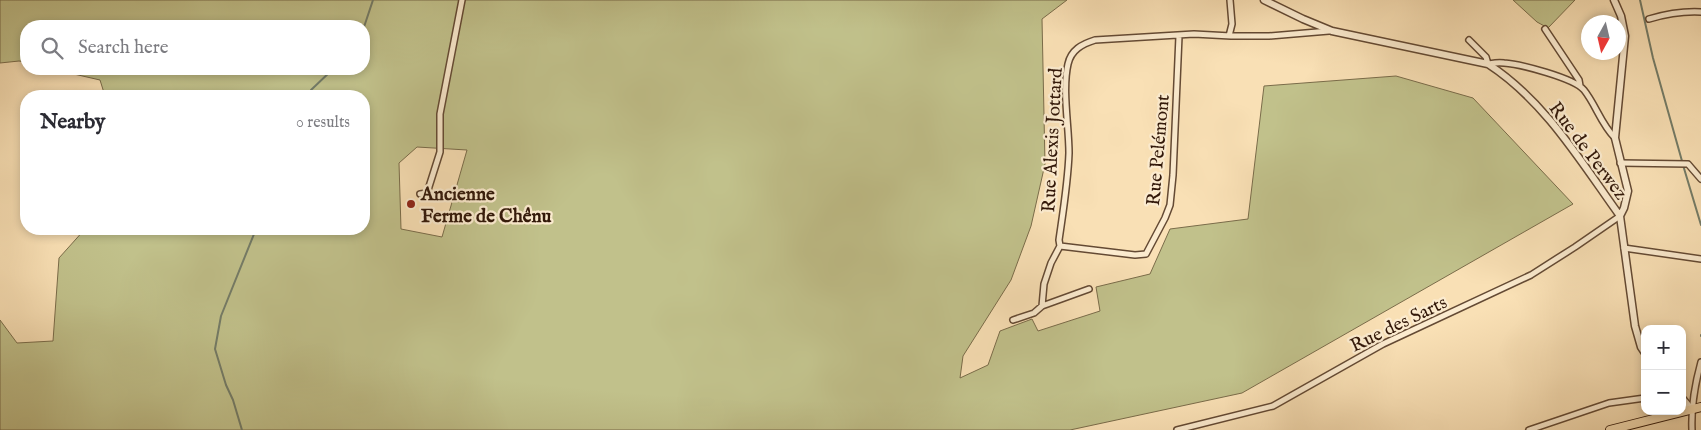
<!DOCTYPE html>
<meta charset="utf-8">
<style>
:root{--surface:#fff;--page:#f7f7f7;--text:#2b2b33;--muted:#7c7c81;--line:#e1e1e2}
body{margin:0;font-family:"IM FELL English",serif;background:var(--page);color:var(--text)}
.controls{position:absolute;right:15px;bottom:15px;display:grid;overflow:hidden;border-radius:10px;box-shadow:0 2px 8px #0003}
.controls button{width:45px;height:45px;display:grid;place-items:center;padding:0;border:0;border-bottom:1px solid var(--line);background:var(--surface);color:var(--text);font:25px sans-serif}
.compass{position:absolute;left:1581px;top:15px;width:45px;height:45px;border-radius:50%;background:var(--surface);box-shadow:0 2px 8px #0003;rotate:188deg}
.list{margin:0;padding:0;list-style:none}
h2{display:flex;justify-content:space-between;align-items:center;height:65px;margin:0;padding:0 20px;font-size:21px}
h2 small{font-size:16px;font-weight:400;color:var(--muted)}
.icon{flex:none;width:28px;height:28px;fill:none;stroke:currentColor;stroke-width:2;stroke-linecap:round;stroke-linejoin:round}
.map{position:relative;flex:none;width:1701px;height:430px;overflow:hidden}
.search{position:absolute;background:var(--surface);box-shadow:0 2px 8px #0003;left:20px;top:20px;width:350px;height:55px;display:flex;align-items:center;gap:12px;box-sizing:border-box;padding:0 18px;border-radius:20px;color:var(--muted);font-size:19px}
.panel{position:absolute;background:var(--surface);box-shadow:0 2px 8px #0003;left:20px;top:90px;width:350px;height:145px;border-radius:20px}
.map>svg:first-child{display:block}
.green{fill:#c1c18b;stroke:#7a6c4a;fill-rule:evenodd}
.lines{fill:none;stroke-linecap:round;stroke-linejoin:round}
.stream{stroke:#747c68;stroke-width:2}
.minor-casing{stroke:#644a34;stroke-width:8}
.tertiary-casing{stroke:#644a34;stroke-width:9}
.primary-casing{stroke:#321809;stroke-width:10}
.minor{stroke:#fbebcf;stroke-width:5}
.tertiary{stroke:#fbebcf;stroke-width:6}
.primary{stroke:#f9e0b5;stroke-width:8}
.poi-dot{fill:#8f2418;stroke:#fbebcf;stroke-width:2}
.labels{text-anchor:middle;stroke-width:4.5;stroke-linejoin:round;paint-order:stroke}
.street-label{font-size:19px;fill:#321809;stroke:#fbebcf}
.poi-label{font-size:19px;font-weight:bold;fill:#321809;stroke:#fbebcf;text-anchor:start}
</style>
<div class="map">
<svg width="1701" height="430" viewBox="0 0 1701 430">
<rect width="100%" height="100%" fill="#f9e0b5"/>
<filter id="stains"><feTurbulence type="fractalNoise" baseFrequency=".004" numOctaves="4"/><feColorMatrix values="0 0 0 0 .2 0 0 0 0 .09 0 0 0 0 .02 0 0 0 .5 -.17"/></filter>
<radialGradient id="worn" r=".72"><stop offset=".6" stop-color="#630" stop-opacity="0"/><stop offset="1" stop-color="#630" stop-opacity=".3"/></radialGradient>
<path class="green" d="M0,0H1067L1042,19L1045,164L1031,226L1011,280L963,356L960,378L988,365L1000,331L1032,319L1038,331L1100,311L1096,287L1150,274L1170,229L1248,219L1264,86L1396,76L1473,98L1573,204L1242,393L1070,430H0V320L17,343L53,341L59,258L85,229H364V96H105L100,80L52,69H364V26H26V62L19,61L0,63ZM417,147L467,150L442,237L401,229L399,163Z
M1513,0H1575L1548,28L1537,22Z"/>
<g class="lines">
<path class="stream" d="M1640,0L1653,58L1682,161
M364,27L373,0
M312,96L311,90L333,69
M1683,165L1701,225
M1701,336V335
M242,430L233,400L226,385L215,349L221,316L256,229"/>
<defs>
<path id="minor" d="M1649,19C1666,14 1683,11 1701,12
M1545,29L1579,80L1580,86
M1229,36L1232,24L1230,0
M1469,40L1486,57L1488,64C1494,63 1498,62 1504,63C1520,64 1574,78 1584,90C1596,105 1601,124 1615,138
M1620,163L1688,164L1701,179
M420,194L427,193L440,152V114L462,0
M1060,246L1135,255L1146,254L1165,218L1170,205L1173,175L1179,36
M1624,248L1701,259
M1042,306L1089,289
M1013,320L1034,313L1042,306L1044,284L1051,263L1060,246L1059,240C1063,212 1068,182 1069,153C1069,126 1062,90 1068,64C1071,50 1082,44 1095,40L1194,34L1231,36H1269L1329,31
M1177,430L1273,406L1383,344L1531,275L1575,247L1620,216
M1529,430L1609,403L1645,398
M1692,430C1691,407 1695,384 1701,362"/>
<path id="tertiary" d="M1264,0L1303,19L1332,31L1488,64C1545,101 1581,162 1620,216
M1614,0L1621,16L1625,36L1615,138L1628,191L1624,208L1620,216
M1620,216L1635,326L1641,347L1645,353
M1682,398L1691,409"/>
<path id="primary" d="M1610,430L1701,407"/>
</defs>
<use href="#minor" class="minor-casing"/>
<use href="#tertiary" class="tertiary-casing"/>
<use href="#primary" class="primary-casing"/>
<use href="#minor" class="minor"/>
<use href="#tertiary" class="tertiary"/>
<use href="#primary" class="primary"/>
</g>
<circle class="poi-dot" cx="411" cy="204" r="5"/>
<g class="labels">
<g class="street-label">
<text transform="translate(1051 140) rotate(-87)" y="7">Rue Alexis Jottard</text>
<text transform="translate(1157 150) rotate(-85)" y="7">Rue Pelémont</text>
<text transform="translate(1589 150) rotate(53)" y="7">Rue de Perwez</text>
<text transform="translate(1398 323) rotate(-26)" y="7">Rue des Sarts</text>
</g>
<g class="poi-label">
<text x="421" y="200">Ancienne<tspan x="421" dy="22">Ferme de Chênu</tspan></text>
</g>
</g>
<rect width="100%" height="100%" filter="url(#stains)"/>
<rect width="100%" height="100%" fill="url(#worn)"/>
</svg>
<div class="controls">
<button>+</button>
<button>−</button>
</div>
<svg class="compass" viewBox="-18 -18 36 36"><path d="M0-13l5 13h-10z" fill="#e53935"/><path d="M0 13l5-13h-10z" fill="#7c7c81"/></svg>
<div class="search"><svg class="icon" aria-label="search" viewBox="0 0 24 24"><circle cx="10" cy="10" r="6"/><path d="M15 15l6 6"/></svg>Search here</div>
<section class="panel">
<h2>Nearby<small>0 results</small></h2>
<ul class="list">
</ul>
</section>
</div>
